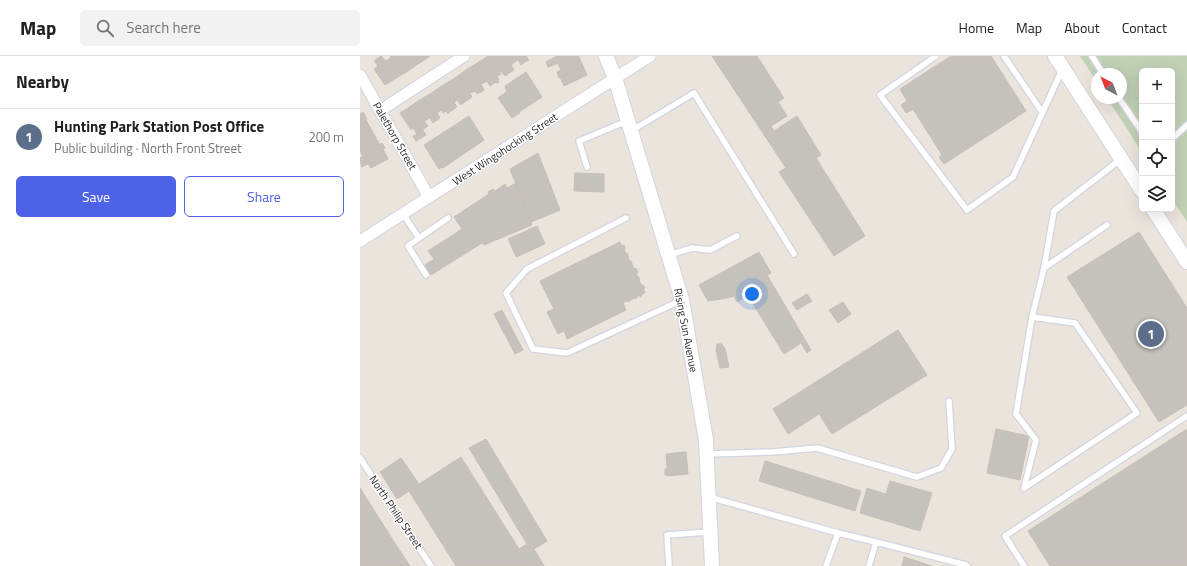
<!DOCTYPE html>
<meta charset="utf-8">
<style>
:root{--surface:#fff;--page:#f2f2f2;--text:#202124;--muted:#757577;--line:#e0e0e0;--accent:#4d62e6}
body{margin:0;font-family:"Titillium Web",sans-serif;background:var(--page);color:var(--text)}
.controls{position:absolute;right:12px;top:12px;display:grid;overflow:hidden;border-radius:6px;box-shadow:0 4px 16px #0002}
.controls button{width:36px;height:36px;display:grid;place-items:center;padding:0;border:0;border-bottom:1px solid var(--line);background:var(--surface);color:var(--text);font:20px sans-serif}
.compass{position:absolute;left:731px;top:12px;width:36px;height:36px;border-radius:50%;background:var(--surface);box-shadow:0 4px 16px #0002;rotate:318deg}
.you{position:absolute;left:392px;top:238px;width:14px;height:14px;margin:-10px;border:3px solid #fff;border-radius:50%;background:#1a73e8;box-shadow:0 0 0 6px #1a73e833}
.badge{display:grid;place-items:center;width:26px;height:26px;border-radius:50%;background:var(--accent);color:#fff;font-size:13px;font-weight:700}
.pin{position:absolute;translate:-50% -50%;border:2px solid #fff;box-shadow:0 1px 4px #0006}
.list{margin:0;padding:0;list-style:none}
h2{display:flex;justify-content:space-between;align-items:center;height:52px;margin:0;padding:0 16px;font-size:17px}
h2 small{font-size:13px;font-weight:400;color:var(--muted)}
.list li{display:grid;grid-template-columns:26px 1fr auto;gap:12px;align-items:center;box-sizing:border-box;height:56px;padding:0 16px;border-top:1px solid var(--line)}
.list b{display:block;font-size:15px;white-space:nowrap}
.list p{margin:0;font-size:13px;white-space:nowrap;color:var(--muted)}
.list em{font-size:13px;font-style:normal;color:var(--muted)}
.actions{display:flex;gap:8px;padding:12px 16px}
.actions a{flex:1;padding:9px 0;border:1px solid var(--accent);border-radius:6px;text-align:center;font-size:14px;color:var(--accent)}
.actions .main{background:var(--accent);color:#fff}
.icon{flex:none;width:22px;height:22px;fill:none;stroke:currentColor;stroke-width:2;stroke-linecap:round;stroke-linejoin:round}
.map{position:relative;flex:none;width:827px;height:510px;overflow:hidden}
header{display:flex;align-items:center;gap:24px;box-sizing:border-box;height:56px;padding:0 20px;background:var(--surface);border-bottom:1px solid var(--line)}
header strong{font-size:19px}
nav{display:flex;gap:22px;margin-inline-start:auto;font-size:14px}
.search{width:280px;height:36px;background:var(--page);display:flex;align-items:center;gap:10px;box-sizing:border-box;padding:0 14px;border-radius:6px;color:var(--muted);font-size:15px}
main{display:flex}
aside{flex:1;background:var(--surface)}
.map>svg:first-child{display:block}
.cemetery{fill:#c1d1b5}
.building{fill:#c5c1bc;stroke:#c5c0b6}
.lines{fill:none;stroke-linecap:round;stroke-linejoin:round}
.service-casing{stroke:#d2d4e0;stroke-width:8}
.minor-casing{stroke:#d2d4e0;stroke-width:13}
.tertiary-casing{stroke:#d2d4e0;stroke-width:16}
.service{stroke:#fff;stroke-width:5.5}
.minor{stroke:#fff;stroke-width:11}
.tertiary{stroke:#fff;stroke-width:14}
.labels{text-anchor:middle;stroke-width:3;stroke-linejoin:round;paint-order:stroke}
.street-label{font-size:11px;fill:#292929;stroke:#fff}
</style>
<header>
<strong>Map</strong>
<div class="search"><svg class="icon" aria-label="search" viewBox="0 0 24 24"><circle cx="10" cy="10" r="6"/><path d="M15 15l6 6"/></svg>Search here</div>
<nav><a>Home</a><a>Map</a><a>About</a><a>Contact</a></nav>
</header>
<main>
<aside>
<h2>Nearby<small></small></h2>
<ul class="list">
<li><span class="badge" style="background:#5c6f8a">1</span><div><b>Hunting Park Station Post Office</b><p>Public building · North Front Street</p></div><em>200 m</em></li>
</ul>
<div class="actions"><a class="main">Save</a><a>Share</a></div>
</aside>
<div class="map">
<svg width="827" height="510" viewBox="0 0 827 510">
<rect width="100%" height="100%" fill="#eae4dc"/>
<path class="cemetery" d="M720,0H827V166L812,143V15H782V96L747,42H761V18H737V26Z"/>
<path class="building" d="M21,0L26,5L29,3L41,19L33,24L18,2Z
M30,0H38L48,15L41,19L29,3L31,2Z
M38,0H49L55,10L48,15Z
M49,0H59L63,5L55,10Z
M59,0H70L63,5Z
M128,0H129L141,18L137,20L139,23L138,24L139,26L136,27L122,4Z
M129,0H140L151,16L145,20L141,15L140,16Z
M140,0H151L155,6L151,9L154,14L151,16Z
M151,0H161L165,6L161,9L158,4L155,6Z
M161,0H166L169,4L165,6Z
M197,0H219V1L199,10L198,7L188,11L186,6Z
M352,0H397L424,42L418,46L427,60L411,70L414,75L437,60L461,99L456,102L505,180L474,200L419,116L426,112Z
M591,0H631L666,55L584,108L579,101L582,99L553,53L546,57L541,49L547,45L540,33Z
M219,1L223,10L199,22L197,16L201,14L199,10Z
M18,2L33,24L25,29L14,13L18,10L14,5Z
M122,4L136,26L130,30L127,25L125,26L114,9Z
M114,9L125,26L121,28L124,34L121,36L107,13Z
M223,10L227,19L204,30L200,21Z
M107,13L121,36L117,38L115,35L111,37L99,19Z
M166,16L182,41L159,56L160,57L152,62L138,42L148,35L146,34L145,30Z
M99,19L110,35L109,36L112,41L106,45L92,24Z
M92,24L106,45L101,49L97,44L96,45L85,28Z
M85,28L96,45L94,46L97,51L91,55L77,33Z
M77,33L91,55L88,58L86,55L83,57L70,38Z
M70,38L81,54L77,57L80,62L77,64L63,42Z
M63,42L77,64L73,67L70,62L66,64L55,47Z
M55,47L66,64L64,65L68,70L62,74L48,52Z
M48,52L66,79L56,85L53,80L57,78L53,72L51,74L40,57Z
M3,56L7,63L0,67V58Z
M109,60L124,84L83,112L82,111L79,113L64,89Z
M6,64L11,73L0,79V67Z
M11,73L15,80L0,88V79Z
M15,80L19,88L2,98L0,95V88Z
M22,87L25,92L23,93L24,95L1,108L0,102L3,100L1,98Z
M24,95L28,103L11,112L8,108L2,111L1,108Z
M178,97L200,154L171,166L150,113Z
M215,117L244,118V136L214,135Z
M156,127L172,169L124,189L122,187L71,219L65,209L74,203L68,195L102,173L94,161L129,138L128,136L133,133L135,135L145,128L147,132Z
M177,170L185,188L156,201L148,183Z
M779,176L827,252V349L799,366L707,221Z
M260,186L262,190L264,189L265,193H264L266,198L267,197L269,201L268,202L270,205H271L274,213L276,212L278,217L276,218L280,223L279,224L281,229H283L285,232L283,233L285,236L280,241L279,239L277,240L278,241L275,243L274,242L268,246L267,245L263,247L266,254L207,283L204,275L198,278L187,256L194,253L180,225Z
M399,196L411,217L407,219L451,294L447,297L441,287L424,298L388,240L377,246L374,240L368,242L348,245L339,229Z
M447,238L452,245L437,254L432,247Z
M483,246L491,258L478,267L469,254Z
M142,254L163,294L155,298L134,258Z
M538,274L567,319L472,378L459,358L428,378L413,353Z
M357,288H362L363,291L365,292L369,311L360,312L356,294Z
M636,373L669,380L660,424L627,417Z
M827,373V510H690L668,475Z
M126,383L187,485L174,493L184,510H96L49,435L37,443L20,416L41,402L59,428L101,401L159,493L167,488L109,392Z
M326,396L328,418L308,420V419H305V413L307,412L306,398Z
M405,405L501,435L495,455L399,425Z
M530,425L572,437L560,475L500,457L507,432L526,438Z
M0,432L38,492L10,510H0Z
M38,492L50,510H10Z
M544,501L572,510H542Z"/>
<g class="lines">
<defs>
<path id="service" d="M576,0L520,39L607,154L653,121L702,14
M644,0L682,56
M732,0L743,18
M759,42L782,76
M271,75L334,37L434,198
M812,83L827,69
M227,111L219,85L267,65
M43,158L59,182L88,162
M266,162L167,213L146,237L173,293L207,297L322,244
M59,182L48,190L66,219
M309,199L332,192L350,194L377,180
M684,212L747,169
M672,261L715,267L777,357L664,432L676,384L656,358L672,261L684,212L694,155L761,103
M347,398L413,396L457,392L557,421L581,412L592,393L589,345
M0,402L71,510
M349,441L478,477L516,486L509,510
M516,486L606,509L607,510
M309,510L307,479L349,476
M466,510L478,477
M664,510L645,480L827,360"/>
<path id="minor" d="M0,19L69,141
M21,54L104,0
M0,185L290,0"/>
<path id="tertiary" d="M246,0L255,22L322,244L346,384L352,510
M695,0L782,135
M793,153L827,206"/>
</defs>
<use href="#service" class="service-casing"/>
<use href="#minor" class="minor-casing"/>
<use href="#tertiary" class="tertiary-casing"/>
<use href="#service" class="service"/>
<use href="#minor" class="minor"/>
<use href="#tertiary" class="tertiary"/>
</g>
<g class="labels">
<g class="street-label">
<text transform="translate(35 80) rotate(60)" y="4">Palethorp Street</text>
<text transform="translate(145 93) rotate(-33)" y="4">West Wingohocking Street</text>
<text transform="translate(326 274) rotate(79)" y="4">Rising Sun Avenue</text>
<text transform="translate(36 456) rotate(56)" y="4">North Philip Street</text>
</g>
</g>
</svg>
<div class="controls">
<button>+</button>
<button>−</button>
<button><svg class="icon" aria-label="locate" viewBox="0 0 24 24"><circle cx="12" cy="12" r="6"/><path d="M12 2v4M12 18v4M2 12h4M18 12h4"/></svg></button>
<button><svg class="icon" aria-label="layers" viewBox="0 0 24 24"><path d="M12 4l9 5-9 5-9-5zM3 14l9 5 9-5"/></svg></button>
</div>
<svg class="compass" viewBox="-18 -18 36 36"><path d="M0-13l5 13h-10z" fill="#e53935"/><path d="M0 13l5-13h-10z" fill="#757577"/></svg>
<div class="you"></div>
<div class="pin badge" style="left:791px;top:278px;background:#5c6f8a">1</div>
</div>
</main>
